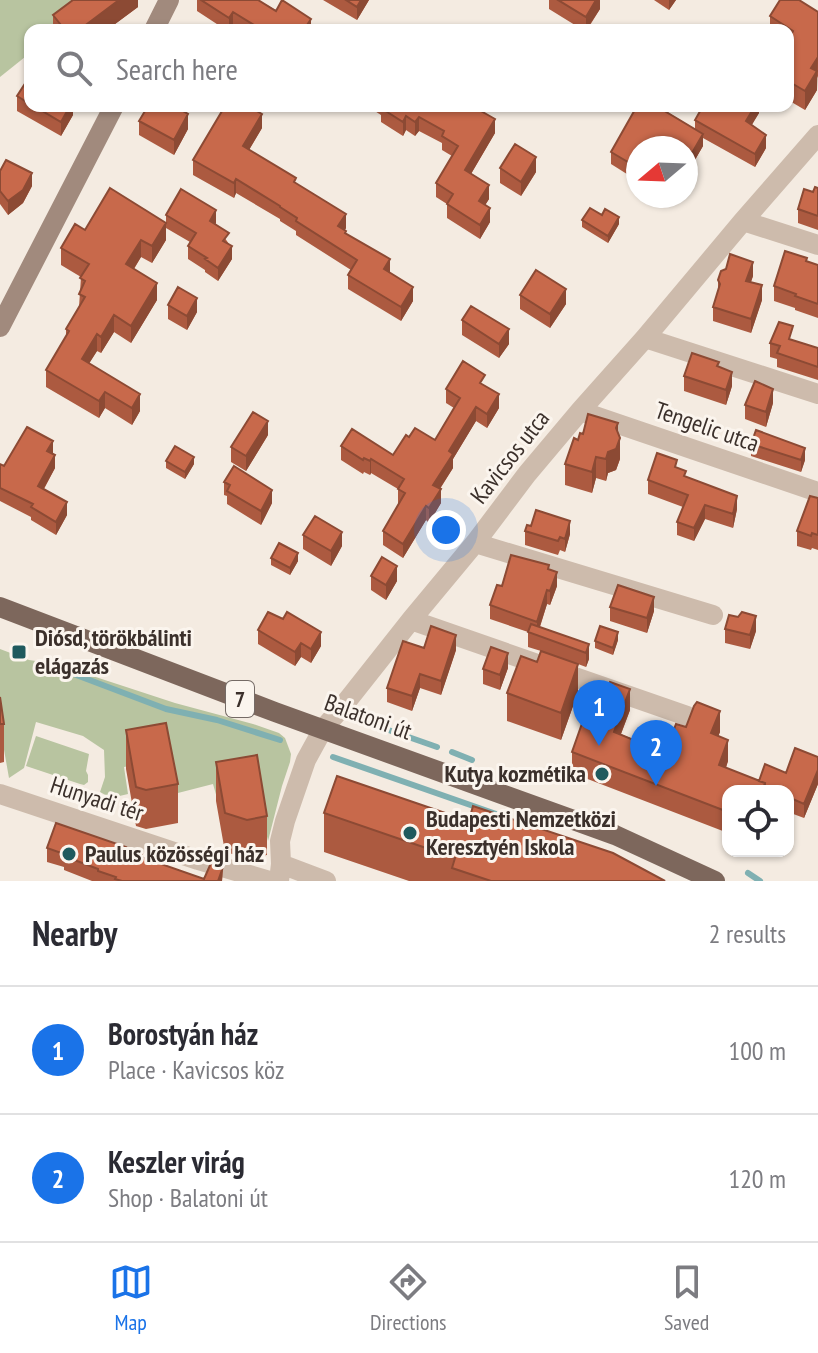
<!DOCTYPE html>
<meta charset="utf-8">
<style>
:root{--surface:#fff;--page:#f2f2f3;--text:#2b2b33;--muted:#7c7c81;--line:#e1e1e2;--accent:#1a73e8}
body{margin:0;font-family:"PT Sans Narrow",sans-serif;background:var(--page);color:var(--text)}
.controls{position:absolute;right:24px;bottom:24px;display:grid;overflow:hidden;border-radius:16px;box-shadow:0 2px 6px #0004}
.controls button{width:72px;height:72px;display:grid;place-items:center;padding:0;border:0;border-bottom:2px solid var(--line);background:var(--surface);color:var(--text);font:40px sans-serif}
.compass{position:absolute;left:626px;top:136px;width:72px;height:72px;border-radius:50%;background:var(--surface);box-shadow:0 2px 6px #0004;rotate:251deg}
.you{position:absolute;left:446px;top:530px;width:28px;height:28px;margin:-20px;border:6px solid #fff;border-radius:50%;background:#1a73e8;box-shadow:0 0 0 12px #1a73e833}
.badge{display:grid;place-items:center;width:52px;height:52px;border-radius:50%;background:var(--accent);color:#fff;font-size:26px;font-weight:700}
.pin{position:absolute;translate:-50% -66px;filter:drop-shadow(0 2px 4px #0008)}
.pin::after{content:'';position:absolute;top:42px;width:28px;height:24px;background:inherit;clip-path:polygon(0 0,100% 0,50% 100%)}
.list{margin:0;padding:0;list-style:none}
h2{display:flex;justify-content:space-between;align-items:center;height:104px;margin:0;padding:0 32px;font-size:34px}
h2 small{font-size:26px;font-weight:400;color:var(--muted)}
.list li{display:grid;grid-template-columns:52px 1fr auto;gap:24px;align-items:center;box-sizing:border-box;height:128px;padding:0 32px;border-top:2px solid var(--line)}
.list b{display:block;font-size:30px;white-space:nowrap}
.list p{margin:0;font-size:26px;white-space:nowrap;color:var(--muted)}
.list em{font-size:26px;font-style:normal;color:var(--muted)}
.icon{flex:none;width:44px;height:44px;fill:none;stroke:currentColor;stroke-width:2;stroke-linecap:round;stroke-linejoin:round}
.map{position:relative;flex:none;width:818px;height:881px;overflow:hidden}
.search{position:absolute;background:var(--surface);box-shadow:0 2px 6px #0004;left:24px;right:24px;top:24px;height:88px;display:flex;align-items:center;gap:20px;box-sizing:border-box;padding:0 28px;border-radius:16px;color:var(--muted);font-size:30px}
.sheet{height:360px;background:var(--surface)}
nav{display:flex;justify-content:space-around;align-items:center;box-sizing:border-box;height:112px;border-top:2px solid var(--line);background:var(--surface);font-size:22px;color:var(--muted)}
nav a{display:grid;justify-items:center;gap:4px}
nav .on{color:var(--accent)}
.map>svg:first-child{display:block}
.green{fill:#b8c4a0}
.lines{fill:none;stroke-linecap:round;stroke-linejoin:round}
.stream{stroke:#7fb0b2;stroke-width:6}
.street{stroke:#cdbbac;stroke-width:20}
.secondary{stroke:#a18a7d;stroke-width:20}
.primary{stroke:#7d675c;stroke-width:20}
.wall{fill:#ac5a40}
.shaded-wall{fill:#8c4a34}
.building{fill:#c8694b;stroke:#8c4a34;stroke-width:2}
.poi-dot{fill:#1f5a5e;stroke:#fbf5ee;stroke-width:3}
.labels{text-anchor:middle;stroke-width:6;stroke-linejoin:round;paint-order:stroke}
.shield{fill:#fbf5ee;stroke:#756b66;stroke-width:2}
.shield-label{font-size:22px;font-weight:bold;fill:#3b302b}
.street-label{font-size:24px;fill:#3b302b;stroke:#fbf5ee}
.poi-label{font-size:24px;font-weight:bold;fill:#3b302b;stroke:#fbf5ee;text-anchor:start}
</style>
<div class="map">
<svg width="818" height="881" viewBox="0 0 818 881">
<rect width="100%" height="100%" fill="#f4ebe1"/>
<path class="green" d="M0,0H101L61,30H30V53L0,77Z
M0,649L29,660L56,664L175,703L253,724L279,733L285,738L291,754L290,762L282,786L268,841L257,791L217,798L213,784L174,794L166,759L124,767L128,794L111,798L100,792L105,777L104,750L83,736L36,722L24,768L9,778L0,727Z
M36,736L89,754L86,771L88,775V782L84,785L80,784L26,766Z"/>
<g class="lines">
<path class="stream" d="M71,673L166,709L217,720L280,740
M360,720L437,747
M452,752L472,760
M333,757L499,815
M748,873L760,881"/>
<path class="street" d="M743,221L818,245
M645,338L818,394
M580,411L818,492
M475,543L713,615
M411,620L687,716
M0,794L198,860L270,881
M281,864L326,881
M279,881L281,864L280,841L285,821L306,760L323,729L343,706L411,620L475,543L527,474L580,411L645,338L743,221L818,135"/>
<path class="secondary" d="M154,30L169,0
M0,327L114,106"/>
<path class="primary" d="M0,607L275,712L615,835L715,881"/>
</g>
<path class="wall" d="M138,0V7L107,30H53V15Z
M197,0H258L311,30H240L233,26L230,30H226L197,11Z
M323,0H369L357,20Z
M549,0H600V9L587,30H583L549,9Z
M654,0H676L669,10Z
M818,12V76L817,78V90L805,110L788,100V30H770V16Z
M30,84V106H73V115L61,136L17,111V96Z
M259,106L262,128L249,150L296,183L346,228L345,230L346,233L390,273L413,301L401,321L348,289V275L351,270L296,235V231L280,221V219L236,193L234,198L193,175V160Z
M367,106H448L495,133L471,174L489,199L485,205L490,222L480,239L447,218V204L436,197V183L452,156L442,150V143L419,131L415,136L406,130L403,136L381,122V115Z
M759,106V113L751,125L766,148L755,167L703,138V146L692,165L686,162V148H638V181L611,164V152L664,110L695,129V120Z
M139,121L188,129L174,155L139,135Z
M500,168L536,172L521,196L500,183Z
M0,171L32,186L23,203L8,215L0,204Z
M818,188V230L798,223V209Z
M166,215L216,223L215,224L229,244L232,259L218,281L205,272V270L188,259V246L190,242L166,228V240L152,263L141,257L134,269L157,300L131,343L114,332L101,353L97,351L89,363L140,411L132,425L105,408L99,418L46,387V370L66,336V329L79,307L81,277L61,265V248L85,230L166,223Z
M582,220L619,224L608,243L582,227Z
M807,262L818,265V318L795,310V308L774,301V286Z
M753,276L751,282L762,300L751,333L713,321V307L718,291V280Z
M520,295L566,304L550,328L520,309Z
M168,305L197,312L187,330L168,319Z
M462,320L509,344L499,358L462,335Z
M793,340L818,348V380L777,367V359L770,357V343Z
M684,376L732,386L726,405L684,391Z
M485,386L499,408L487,428L476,421L453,459V468L440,489L441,503L429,523L426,520L403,558L383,545V531L399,504L398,503V489L371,473L370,475L364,472L363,474L341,460V446L393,455L409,437L435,440L454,408L446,403V389Z
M773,403L766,427L745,419V405Z
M618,433L620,459L616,470L608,473L606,481L596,478L592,493L565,485V464L578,440Z
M268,435L246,471L231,462V447Z
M751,444L805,460L801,472L751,456Z
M53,454L55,468L44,489L67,515L56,535L31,520V517L0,501V464L4,466Z
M166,461L194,464L185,479L166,468Z
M677,468L686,477L737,509L733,528L705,519L694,541L677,535V522L683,507L648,494V480Z
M224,482L272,503L261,525L227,504V496L224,495Z
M818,498V550L812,548L811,550L797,546V531Z
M525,531L570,534L565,552L560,550L558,555L525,545Z
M303,535L342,546L331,566L303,549Z
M271,558L298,561L290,575L271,565Z
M549,569L557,586L550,605L547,604L540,627L589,644V659L586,667L578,664V692L561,740L507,721V693L537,662L541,651L528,647V632L490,619V605L502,586Z
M371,576L397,581L386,600L371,590Z
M610,607L654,611L647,633L610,621Z
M738,617L756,631L750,649L725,643V629Z
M258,630L321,646L311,663L301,657L295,666L258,644Z
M618,640L613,655L595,648V641Z
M424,648L456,650L441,695L420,688L412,711L387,702V688Z
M508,668L500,690L483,684V669Z
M0,697L4,724V762L0,763Z
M630,710L621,734L665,753L686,727L720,732L718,736L728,761L726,768L759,781L786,773L818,757V784L804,818L788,812V791H728V833L572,773V752L596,719Z
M126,730L178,784V823L146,829L136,826L126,769Z
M216,762L267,816V855L247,858L225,852L216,801Z
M324,813L454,816L665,881H409L324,852Z
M47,848L126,849L142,857L204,879L223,867L222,881H92L64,870V867L47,862Z"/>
<path class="shaded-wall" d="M119,0H138V7L107,30H79Z
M361,0H369L357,20V7Z
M596,0H600V9L586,30V17Z
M669,0H676L669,10Z
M233,12V26L229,30V18Z
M311,19V30H305V28Z
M818,57L817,90L805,110V91L811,68Z
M69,106H73V115L61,136V122Z
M755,106H759V113L746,135V121Z
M188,114V129L174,155V140Z
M262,114V128L243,160V146Z
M406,116V130L403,136V122Z
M419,117V131L415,136V122Z
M495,119V133L465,184V170Z
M703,134V146L692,165V153Z
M766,135V148L755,167V154Z
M536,157V172L521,196V182Z
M32,173V186L23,203L8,215V201Z
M236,179V193L234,198V183Z
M489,185V199L479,215V201Z
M490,208V222L480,239V225Z
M216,210V223L210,234V221Z
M346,214V228L338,240V226Z
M619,217V224L608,243V236Z
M166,223V240L152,263V246Z
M141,240V257L126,281V264Z
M232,246V259L218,281V268Z
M390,259V274L384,269Z
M753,262V276L746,295V281Z
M157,283V300L131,343V326Z
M762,285V300L751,333V319Z
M413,287V301L401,321V307Z
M566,289V304L550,328V314Z
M197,298V312L187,330V316Z
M114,315V332L101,353V337Z
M509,329V344L499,358V344Z
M97,334V351L82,375V359Z
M732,372V386L726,405V390Z
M773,389V403L766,427V412Z
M105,392V408L99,418V401Z
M140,394V411L132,425V408Z
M499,394V408L487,428V414Z
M476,407V421L453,459V468L433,499V485L449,451Z
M268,421V435L246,471V456Z
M618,423V444L620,438V459L616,470L608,473L606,481V459Z
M53,441V454L47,451Z
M805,448V460L801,472V460Z
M55,455V468L38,499V486Z
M194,457V464L185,479V472Z
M596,457V478L592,493V472Z
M371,459V473L370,475V461Z
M441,489V503L429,523V508Z
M272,490V503L261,525V511Z
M737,496V509L733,528V514Z
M67,502V515L56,535V522Z
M705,505V519L694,541V528Z
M426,506V520L403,558V544Z
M570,521V534L565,552V539Z
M342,532V546L331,566V551Z
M298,553V561L290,575V568Z
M397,566V581L386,600V585Z
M557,572V586L550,605V591Z
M547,590V604L537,635V622Z
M654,597V611L647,633V618Z
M756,616V631L750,649V635Z
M321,632V646L311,663V649Z
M618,632V640L613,655V648Z
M456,635V650L441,695V681Z
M301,643V657L295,666V652Z
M589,644V659L586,667V653Z
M508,653V668L500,690V675Z
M578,664V692L561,740V713Z
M420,674V688L412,711V696Z
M630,689V710L614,752V732Z
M720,711V732L711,754V733Z
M728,740V761L719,786V765Z
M818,770V784L804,818V804Z
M223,867L222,881H218Z"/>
<path class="building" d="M73,0H119L79,30H65L53,15Z
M201,0H258L276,11L282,0L311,19L305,28L309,30H262L233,12L229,18Z
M346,0H361L357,7Z
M558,0H596L586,17Z
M780,0H799L818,12V57L811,68L817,71L805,91L788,81V40L793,31L770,16Z
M26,82L30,84V104L17,96Z
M34,106H70L61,122Z
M148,106H174L188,114L174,140L139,121Z
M225,106H258L255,110L262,114L243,146L296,178L294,182L346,214L338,226L346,231L345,233L390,259L384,269L413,287L401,307L348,275L357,260L296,221L297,218L280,207V206L236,179L234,183L193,160Z
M382,106H448L453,109L454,106H472L495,119L465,170L489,185L479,201L490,208L480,225L447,204L453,194L436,183L458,146L442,136L444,131L419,117L415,122L406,116L403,122L381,108Z
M637,106H659L658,107L703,134L692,153L686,150V148H683L669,140L664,148H638V168L611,152Z
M703,106H755L746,121L766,135L755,154L695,120Z
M515,144L536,157L521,182L500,168Z
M6,160L32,173L23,190L8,201L0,191V171Z
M815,187L818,188V216L798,209L804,189L813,192Z
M110,188L166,223L152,246L141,240L126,264L157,283L131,326L114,315L101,337L97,334L82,359L140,394L132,408L105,392L99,401L46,370L69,331L66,329L85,297L79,294L85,281L80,278L89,264L61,248L75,224L85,230Z
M181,189L216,210L210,221L229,233L223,241L232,246L218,268L205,259L207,258L188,246L196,233L166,215Z
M590,208L602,215L605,209L619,217L608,236L582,220Z
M785,251L807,258L806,261L818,265V304L795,296L796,294L774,286Z
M730,254L753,262L746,281L762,285L751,319L713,307L720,284L718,280L721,271L726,269Z
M536,270L566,289L550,314L520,295Z
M178,287L197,298L187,316L168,305Z
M471,306L509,329L499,344L462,320Z
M779,322L793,326L789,339L818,348V367L777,353L780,346L770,343Z
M692,353L719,362L717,366L732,372L726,390L684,376Z
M463,361L485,375L480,383L499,394L487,414L476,407L449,451L453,454L433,485L441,489L429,508L426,506L403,544L383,531L405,493L398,489L404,479L371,459L370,461L364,458L363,460L341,446L352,429L393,455L406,435L409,437L415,428L435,440L460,398L446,389Z
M755,381L773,389L766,412L745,405Z
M253,412L268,421L246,456L231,447Z
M588,414L618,423L616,428L620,438L616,449L608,452L606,459L596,457L592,472L565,464L574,438L578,440L580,433L583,434Z
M27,427L53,441L47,451L55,455L38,486L67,502L56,522L31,507L33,504L0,488V464L4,466Z
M756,430L805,448L801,460L751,444Z
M175,446L194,457L185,472L166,461Z
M657,453L677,460L675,467L686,471L684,476L737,496L733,514L705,505L694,528L677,522L688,495L648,480Z
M234,466L272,490L261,511L227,491L230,485L224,482Z
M810,496L818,498V535L812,533L811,536L797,531Z
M536,510L570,521L565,539L560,537L558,541L525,531L527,525L531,526Z
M315,516L342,532L331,551L303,535Z
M279,543L298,553L290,568L271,558Z
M511,555L549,565L548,569L557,572L550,591L547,590L537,622L490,605L497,585L502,586Z
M382,557L397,566L386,585L371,576Z
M618,585L654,597L647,618L610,607Z
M268,612L283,619L287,612L321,632L311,649L301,643L295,652L258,630Z
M742,612L756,616L750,635L725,629L729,615L738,617Z
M531,624L589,644L586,653L528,632Z
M431,626L456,635L441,681L420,674L412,696L387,688L403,641L424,648Z
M600,626L618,632L613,648L595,641Z
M491,647L508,653L500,675L483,669Z
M541,651L578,664L561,713L507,693L521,656L537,662Z
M610,682L630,689L614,732L665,753L676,724L686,727L694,706L697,702L720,711L711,733L728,740L719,765L765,783L762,791H728V812L572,752L585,715L596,719Z
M0,697L4,724H0Z
M166,723L178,784L146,790L136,787L126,730Z
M795,748L818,757V770L804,804L788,797V791H773L765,788V783L759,781L765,764L786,773Z
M257,755L267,816L247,820L225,813L216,762Z
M337,776L454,816L456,812L470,817L473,806L613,853L665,881H491L452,868L455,858L324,813Z
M56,823L126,847L125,849L142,854L141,857L204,879L211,863L223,867L218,881H122L115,879L116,877L98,871V869L64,856V854L47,848Z"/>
<g class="poi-dot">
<rect x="11" y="644" width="16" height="16" rx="4"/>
<circle cx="602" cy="774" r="8"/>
<circle cx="410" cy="833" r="8"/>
<circle cx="69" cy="854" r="8"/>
</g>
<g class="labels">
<rect class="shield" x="226" y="681" width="28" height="36" rx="6"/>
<g class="shield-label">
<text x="240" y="707">7</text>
</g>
<g class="street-label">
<text transform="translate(707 427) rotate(19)" y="8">Tengelic utca</text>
<text transform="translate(510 457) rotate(-52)" y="8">Kavicsos utca</text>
<text transform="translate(368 717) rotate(20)" y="8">Balatoni út</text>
<text transform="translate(97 799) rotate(18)" y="8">Hunyadi tér</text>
</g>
<g class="poi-label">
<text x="35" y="646">Diósd, törökbálinti<tspan x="35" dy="28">elágazás</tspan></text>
<text x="586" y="782" text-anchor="end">Kutya kozmétika</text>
<text x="426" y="827">Budapesti Nemzetközi<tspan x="426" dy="28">Keresztyén Iskola</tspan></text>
<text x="85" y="862">Paulus közösségi ház</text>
</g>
</g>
</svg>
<div class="controls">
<button><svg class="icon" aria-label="locate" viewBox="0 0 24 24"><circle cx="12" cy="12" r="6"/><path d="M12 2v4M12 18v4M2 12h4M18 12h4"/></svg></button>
</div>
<svg class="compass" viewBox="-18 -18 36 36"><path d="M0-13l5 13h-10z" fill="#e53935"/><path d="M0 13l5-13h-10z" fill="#7c7c81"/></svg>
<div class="you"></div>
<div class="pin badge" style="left:599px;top:746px">1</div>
<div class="pin badge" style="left:656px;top:786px">2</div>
<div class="search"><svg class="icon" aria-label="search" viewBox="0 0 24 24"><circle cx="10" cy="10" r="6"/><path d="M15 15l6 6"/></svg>Search here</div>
</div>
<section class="sheet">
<h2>Nearby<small>2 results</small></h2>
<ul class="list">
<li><span class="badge">1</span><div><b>Borostyán ház</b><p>Place · Kavicsos köz</p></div><em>100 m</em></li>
<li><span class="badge">2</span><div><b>Keszler virág</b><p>Shop · Balatoni út</p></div><em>120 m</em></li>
</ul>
</section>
<nav>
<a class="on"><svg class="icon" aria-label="map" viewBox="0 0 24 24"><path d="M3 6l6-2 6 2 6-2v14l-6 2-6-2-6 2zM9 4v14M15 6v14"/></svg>Map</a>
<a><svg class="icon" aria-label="directions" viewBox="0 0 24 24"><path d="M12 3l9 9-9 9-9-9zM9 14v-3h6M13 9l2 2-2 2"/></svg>Directions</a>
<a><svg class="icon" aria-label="saved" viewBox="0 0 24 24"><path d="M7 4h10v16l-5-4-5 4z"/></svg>Saved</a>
</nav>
